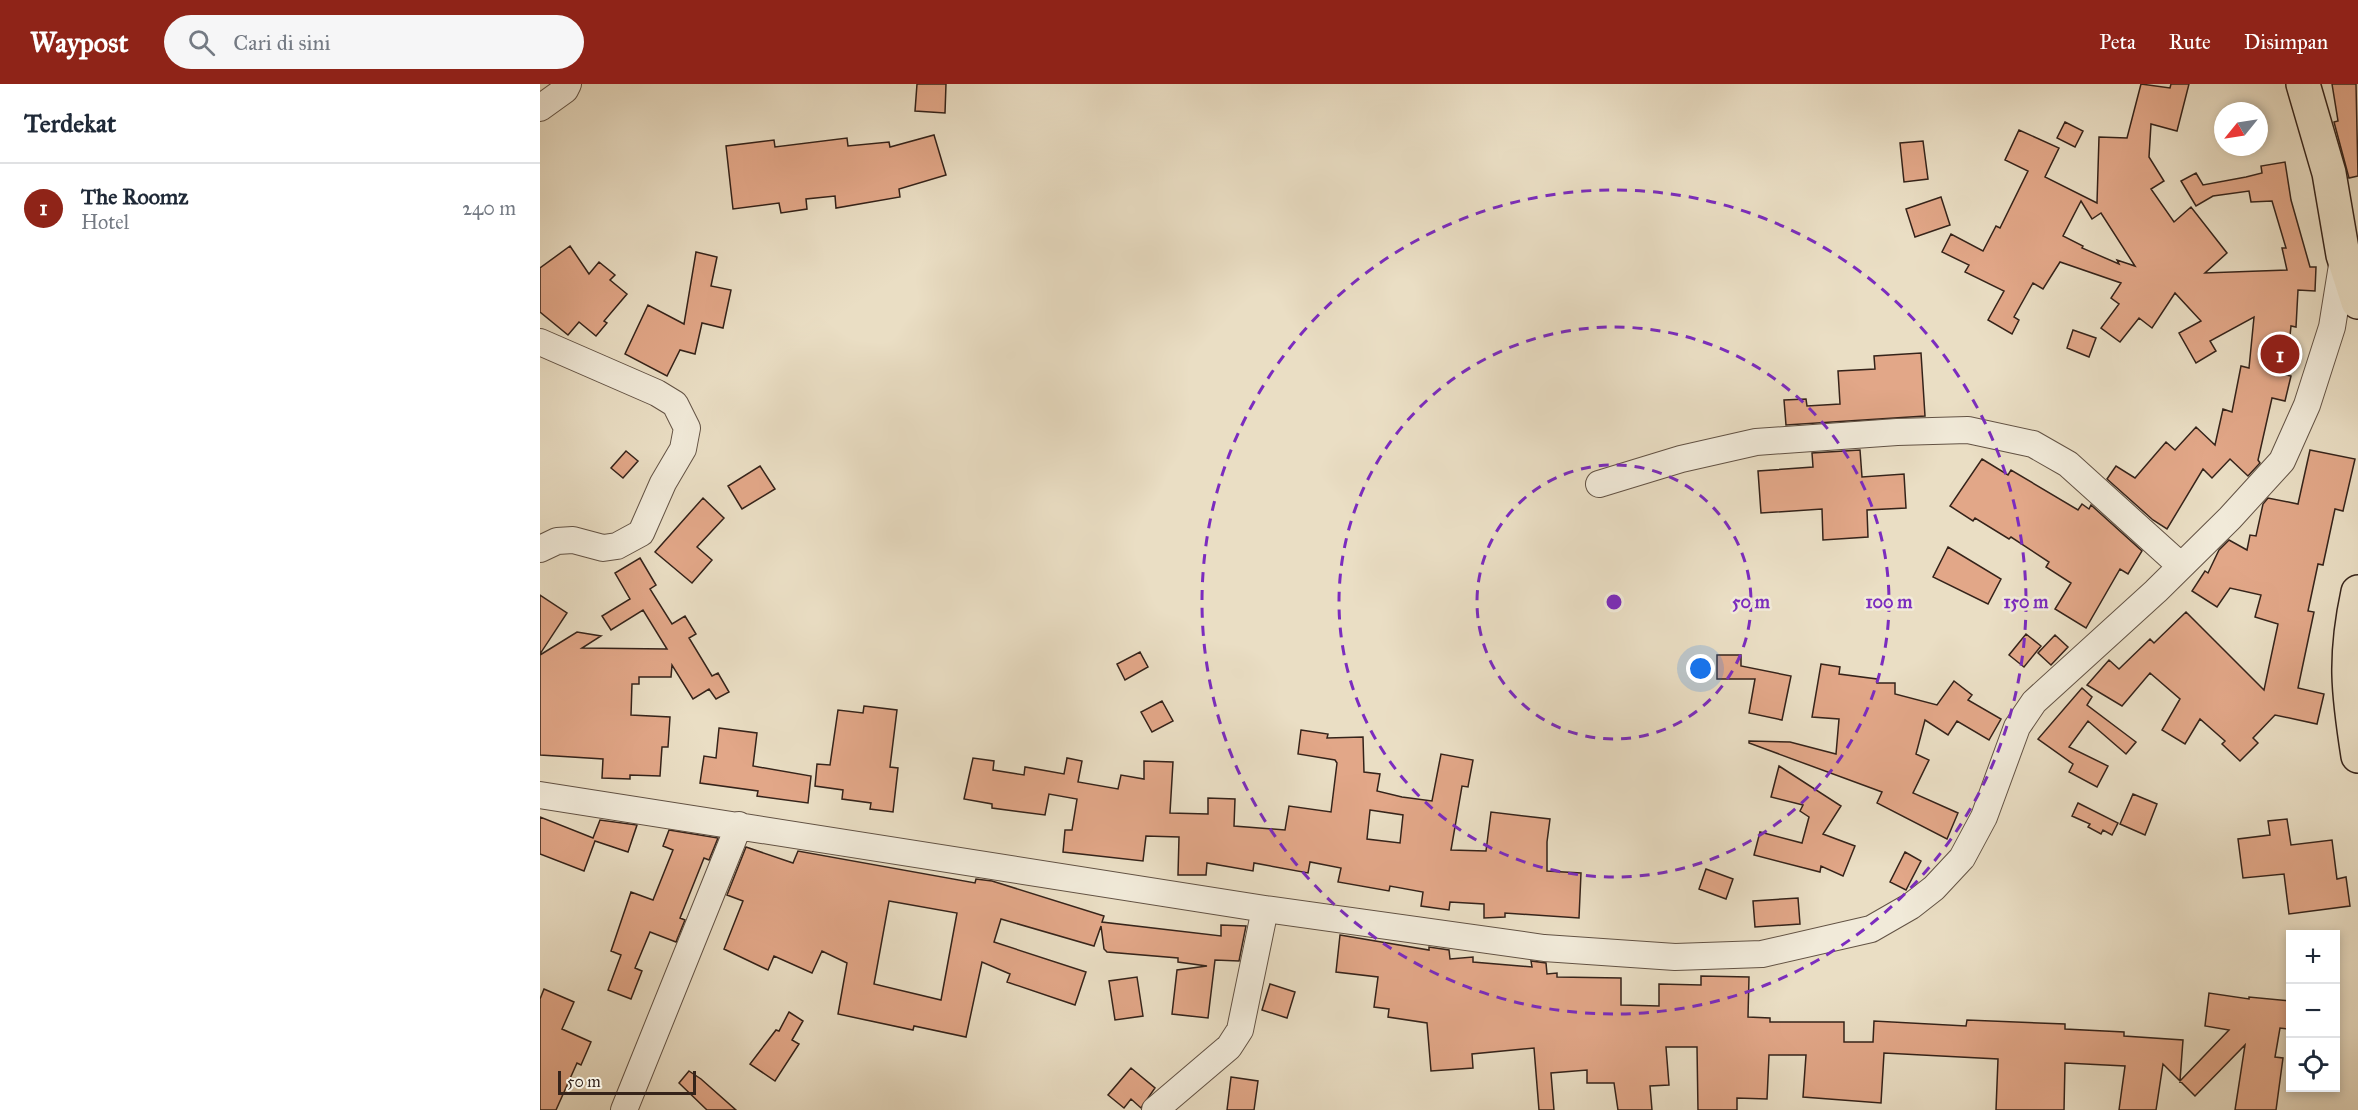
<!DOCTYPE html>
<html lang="id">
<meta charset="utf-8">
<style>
:root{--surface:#fff;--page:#f6f6f7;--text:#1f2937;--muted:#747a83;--line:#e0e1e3;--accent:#8f2418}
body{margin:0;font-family:"IM FELL Great Primer",serif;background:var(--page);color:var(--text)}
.controls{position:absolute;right:18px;bottom:18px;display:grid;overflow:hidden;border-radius:0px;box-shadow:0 3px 9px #0003}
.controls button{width:54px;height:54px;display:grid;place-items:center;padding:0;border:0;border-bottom:2px solid var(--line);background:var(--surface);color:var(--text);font:30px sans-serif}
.compass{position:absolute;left:1674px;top:18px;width:54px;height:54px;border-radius:50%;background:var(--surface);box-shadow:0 3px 9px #0003;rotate:240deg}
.scale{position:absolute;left:18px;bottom:15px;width:138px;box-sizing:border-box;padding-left:6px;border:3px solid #35231a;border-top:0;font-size:16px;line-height:21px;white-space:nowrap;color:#35231a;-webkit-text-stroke:4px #f1ead9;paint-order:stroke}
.you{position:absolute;left:1161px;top:585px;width:21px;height:21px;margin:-15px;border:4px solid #fff;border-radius:50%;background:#1a73e8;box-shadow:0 0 0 9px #1a73e833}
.badge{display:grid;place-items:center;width:39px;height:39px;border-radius:50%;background:var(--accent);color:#fff;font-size:20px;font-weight:700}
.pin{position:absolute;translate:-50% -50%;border:3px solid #fff;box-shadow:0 2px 6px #0006}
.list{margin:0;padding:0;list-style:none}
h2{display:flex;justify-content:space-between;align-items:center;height:78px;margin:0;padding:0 24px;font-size:26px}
h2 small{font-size:20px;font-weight:400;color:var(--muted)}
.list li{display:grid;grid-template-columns:39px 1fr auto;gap:18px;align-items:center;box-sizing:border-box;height:90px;padding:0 24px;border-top:2px solid var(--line)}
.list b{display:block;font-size:22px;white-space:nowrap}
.list p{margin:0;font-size:20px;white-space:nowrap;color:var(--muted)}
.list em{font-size:20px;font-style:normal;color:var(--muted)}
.icon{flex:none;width:33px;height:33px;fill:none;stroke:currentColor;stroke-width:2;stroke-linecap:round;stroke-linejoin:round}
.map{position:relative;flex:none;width:1818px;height:1026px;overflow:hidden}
header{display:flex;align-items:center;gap:36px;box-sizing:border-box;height:84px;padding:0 30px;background:var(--accent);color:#fff}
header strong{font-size:28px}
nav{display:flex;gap:33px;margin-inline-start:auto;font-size:21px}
.search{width:420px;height:54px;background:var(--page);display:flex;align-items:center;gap:15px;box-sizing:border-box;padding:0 21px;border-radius:33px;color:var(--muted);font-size:22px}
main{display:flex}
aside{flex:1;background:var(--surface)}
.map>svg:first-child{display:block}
.building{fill:#e2a788;stroke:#35231a;stroke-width:1.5;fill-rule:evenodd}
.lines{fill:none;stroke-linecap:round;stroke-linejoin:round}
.minor-casing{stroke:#625244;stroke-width:28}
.highway-casing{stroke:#35231a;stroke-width:36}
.minor{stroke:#f1ead9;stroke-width:26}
.highway{stroke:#eadec4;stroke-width:33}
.ring{fill:none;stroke:#7b2cbf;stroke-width:3;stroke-dasharray:10 8}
.centre{fill:#7b2cbf;stroke:#f1ead9;stroke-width:3}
.ring-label{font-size:18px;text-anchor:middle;font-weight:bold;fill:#7b2cbf;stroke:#f1ead9;stroke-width:5;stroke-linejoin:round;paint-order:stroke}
</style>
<header>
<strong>Waypost</strong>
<div class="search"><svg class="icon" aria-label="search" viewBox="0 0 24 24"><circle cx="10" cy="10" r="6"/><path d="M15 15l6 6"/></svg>Cari di sini</div>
<nav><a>Peta</a><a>Rute</a><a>Disimpan</a></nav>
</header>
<main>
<aside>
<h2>Terdekat<small></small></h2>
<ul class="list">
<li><span class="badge">1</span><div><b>The Roomz</b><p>Hotel</p></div><em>240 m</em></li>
</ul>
</aside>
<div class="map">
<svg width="1818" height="1026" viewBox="0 0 1818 1026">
<rect width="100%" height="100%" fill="#eadec4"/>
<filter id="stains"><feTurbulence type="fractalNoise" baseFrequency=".00333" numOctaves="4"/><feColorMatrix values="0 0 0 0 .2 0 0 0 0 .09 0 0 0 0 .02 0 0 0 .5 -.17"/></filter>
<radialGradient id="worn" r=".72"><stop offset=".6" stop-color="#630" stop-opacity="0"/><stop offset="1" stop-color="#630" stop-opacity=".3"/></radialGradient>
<path class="building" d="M377,0H406L405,29L375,27Z
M1601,0L1630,4L1631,0H1649L1637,47L1611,40L1609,73L1624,97L1611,105L1634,138L1651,123L1687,169L1665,189L1747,186L1742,164H1746L1732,117L1711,118L1709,107L1673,112L1656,122L1641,97L1656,89L1663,101L1706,93L1722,89L1721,82L1745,78L1751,116L1770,183H1776L1775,207L1758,206L1756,243L1751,242L1746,291L1751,292L1745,317L1732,314L1718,376L1720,379L1708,392L1690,375L1672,394L1663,385L1627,445L1613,436L1567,395L1576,382L1595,394L1626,358L1635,366L1656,343L1675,361L1683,325L1692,328L1701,282L1709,284L1714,233L1670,257L1676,267L1656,279L1639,249L1661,237L1635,209L1612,244L1599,234L1580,258L1561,244L1579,220L1571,214L1581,199L1520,178L1503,205L1493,199L1474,233L1479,236L1472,250L1448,236L1464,207L1425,188L1429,181L1402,168L1411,150L1443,167L1456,142L1460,144L1488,87L1465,76L1479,46L1519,64L1505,93L1557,119L1559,53L1587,54ZM1541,117L1552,135L1561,129L1595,182L1577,176L1579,180L1542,164L1543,162L1523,152Z
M1792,0H1816L1818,92L1809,94L1794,38L1798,37Z
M1525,38L1543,47L1535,63L1517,54Z
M394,51L406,91L359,105L360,113L296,124L295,112L266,115L267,125L241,129L239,119L193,125L186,62L234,56L235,63L307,54L308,62L349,58L350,63Z
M1383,57L1388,95L1364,98L1360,59Z
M1401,113L1410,141L1375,153L1366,125Z
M30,162L49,190L59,178L75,191L70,196L87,210L64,237L67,239L56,252L39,238L28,251L0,228V184Z
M156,168L177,173L171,202L191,206L183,244L162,239L155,270L140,266L127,292L85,270L108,221L144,240Z
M1533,246L1556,254L1549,273L1527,264Z
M1381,269L1385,332L1246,341L1244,316L1266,315L1267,322L1300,320L1298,287L1335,285L1334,272Z
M1320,366L1322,393L1364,390L1366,424L1327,426L1328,453L1283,456L1282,425L1221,429L1218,387L1273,383L1272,369Z
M1770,366L1815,375L1803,427L1795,425L1783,481L1778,480L1768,527L1774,528L1758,604L1784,610L1777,640L1735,631L1713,654L1718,659L1700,677L1682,660L1685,657L1660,635L1645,660L1622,646L1640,615L1610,589L1582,622L1547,601L1569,576L1579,585L1610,555L1614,559L1646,528L1724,606L1738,540L1715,533L1721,511L1690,504L1677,523L1652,507L1665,487L1668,489L1679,466L1689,456L1707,466L1710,451L1716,452L1723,420L1728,414L1758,420Z
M86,367L98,377L83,394L71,384Z
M1442,375L1468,391L1471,386L1538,426L1542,420L1549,425L1551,421L1602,467L1588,490L1580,485L1546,544L1515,525L1531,499L1506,483L1509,478L1471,453L1469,455L1435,434L1433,437L1410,422Z
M220,382L235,405L202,425L188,402Z
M163,414L184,434L157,463L172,476L152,499L115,468Z
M1408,463L1461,495L1448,520L1393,493Z
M100,474L116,501L110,505L132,540L145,532L156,550L149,554L172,592L178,589L189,608L176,615L169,605L153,615L132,581L131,593H99V600H92L91,631L130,633L128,663H122L120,692L90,691V695L62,694L63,675L0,671V571L37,548L61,552L42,564L127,565L103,526L71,546L62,532L90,515L75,489Z
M0,511L27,529L0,570Z
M1486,550L1501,562L1484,583L1469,571Z
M1515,551L1528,563L1511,581L1498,569Z
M600,568L608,583L585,596L577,580Z
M1177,571H1201V582L1251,592L1242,636L1209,629L1215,595H1177Z
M1281,580L1300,583L1299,590L1337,595V599H1355V610L1397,621L1414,597L1432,611L1428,616L1461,635L1449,656L1417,637L1408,651L1385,636L1376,670L1389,676L1373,709L1418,729L1407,755L1337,719L1342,708L1209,659V657L1250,658L1296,670L1299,635L1272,633Z
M1542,604L1552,613L1547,621L1596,658L1586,670L1548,637L1529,663L1568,682L1557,703L1529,688L1533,680L1498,655Z
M622,617L633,637L612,648L601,628Z
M324,622L357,626L350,683L358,684L353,728L330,725L331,719L302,715L303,706L275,702L277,680L290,681L298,626L323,629Z
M179,644L217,649L213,682L271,692L268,719L217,712L218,707L160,699L164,672L176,674Z
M761,646L788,650L787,654L823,653L824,688L840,690L837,707L862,713L892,717L901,670L933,676L928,703L922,702L911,766L946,767L951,728L1010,735L1007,758V787L1041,789L1039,834L965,829V833L944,834V820L910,818L909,826L881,822L883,808L850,802L849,807L798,798L801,784L770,778L768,789L714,779L713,787L667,779L666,791H638L639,753L606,752L603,777L523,768L525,746H532L537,715L509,710L505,731L452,724V720L424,715L433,674L454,677L453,686L484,691L485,683L524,690L527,674L542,677L538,698L578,705L581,691L604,695V677L633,678L630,729L668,730V714L695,715L694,742L745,746L749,722L791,728L797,679L795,676L758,670ZM830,726L863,731L860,759L827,755Z
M1239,682L1301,722L1283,750L1315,762L1303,792L1281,782L1280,788L1214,771L1220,748L1262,759L1269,733L1260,727L1263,721L1231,713Z
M1593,710L1617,720L1605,751L1580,740Z
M1538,719L1578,739L1572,751L1563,746L1561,750L1548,743L1550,740L1532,732Z
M0,733L53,754L60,736L97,741L88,768L55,757L44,787L0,770Z
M1747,735L1751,761L1792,756L1797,795L1806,793L1810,822L1749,830L1744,790L1703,794L1698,755L1730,751L1728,737Z
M129,746L178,754L169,776L164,774L140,834L145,836L136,858L110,848L95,884L102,887L91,915L68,906L81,871L71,867L91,808L113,816L133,766L123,762Z
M206,763L253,779L258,767L435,799L436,795L452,797L564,832L562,838L681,852V841L706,842L699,877L675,876L668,934L632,930L637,886L667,882L638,878V874L567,868L564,865L561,842L554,862L461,835L454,858L546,888L535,921L467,898L470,890L442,878L426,953L374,942L373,946L298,930L307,879L282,867L272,889L234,872L228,886L184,865L203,817L187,811ZM349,817L417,829L401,916L334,900Z
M1365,768L1381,777L1366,806L1350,798Z
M1166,785L1193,795L1186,815L1159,805Z
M1258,814L1260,840L1215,843L1213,817Z
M800,851L889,866V863L909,866L910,875L933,873V878L992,883L991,877L1006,879L1007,890L1017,889V893L1081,894V921L1119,922V900L1161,901V892L1209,893L1208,933L1230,934V938H1304V958H1333L1334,937L1426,942L1427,936L1525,940V945L1584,948V952L1643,956L1640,997L1689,946L1665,942L1669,909L1709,915V913L1750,917L1749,945L1740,944L1735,973L1743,974L1736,1026H1695L1705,961L1655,1012L1623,980L1616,1026H1579L1585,982L1525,979L1524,1026H1456L1458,975L1344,969L1341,1019L1263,1013L1266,971H1229L1227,1015L1197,1014V1026H1158L1157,963H1126L1129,1001L1110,1002L1112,1026H1078L1074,999H1047V986L1011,989L1014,1026H999L994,964L932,970L933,984L891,987L887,939L848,933L849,925L834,923L838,893L796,888Z
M597,893L603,932L575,936L569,897Z
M730,900L755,908L747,934L722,926Z
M4,905L34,918L22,945L51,958L41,981L37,979L16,1026H0V915Z
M249,928L263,937L252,956L259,960L235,997L210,980L236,946L239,947Z
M591,984L615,1004L601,1024L591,1015L584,1024L568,1011Z
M149,987L161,995L196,1026H167L139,999Z
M691,993L718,997L714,1026H687Z"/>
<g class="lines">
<defs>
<path id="minor" d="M0,24L25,6L28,0
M0,258L117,309L135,320L147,344L143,365L123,399L101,449L77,462L63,464L33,456L17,457L0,465
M1059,400L1141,375L1216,358L1357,348L1428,346L1493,360L1528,380L1641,482
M0,711L725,825L1004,864L1135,873L1222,870L1331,845L1371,822L1394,804L1422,774L1444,733L1477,643L1494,618L1616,507L1690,434L1742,377L1767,321L1792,243L1803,175
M84,1026L199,741
M615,1026L689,963L700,946L725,825"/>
<path id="highway" d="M1763,0L1789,89L1803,171L1818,218
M1818,508C1804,573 1808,608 1818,672"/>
</defs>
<use href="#minor" class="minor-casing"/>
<use href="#highway" class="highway-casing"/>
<use href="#minor" class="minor"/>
<use href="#highway" class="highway"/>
</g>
<g class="ring">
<circle cx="1074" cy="518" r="137"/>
<circle cx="1074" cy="518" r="275"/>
<circle cx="1074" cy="518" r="412"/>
</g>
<circle cx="1074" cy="518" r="9" class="centre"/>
<g class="ring-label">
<text x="1211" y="524">50 m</text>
<text x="1349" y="524">100 m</text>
<text x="1486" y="524">150 m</text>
</g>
<rect width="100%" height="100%" filter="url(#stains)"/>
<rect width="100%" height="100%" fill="url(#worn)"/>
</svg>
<div class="controls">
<button>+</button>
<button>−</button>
<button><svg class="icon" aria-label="locate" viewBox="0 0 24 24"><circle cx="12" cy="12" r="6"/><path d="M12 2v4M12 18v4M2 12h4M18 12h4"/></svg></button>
</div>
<svg class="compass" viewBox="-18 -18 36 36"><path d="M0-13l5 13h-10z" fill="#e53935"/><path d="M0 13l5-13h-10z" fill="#747a83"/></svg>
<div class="scale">50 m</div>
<div class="you"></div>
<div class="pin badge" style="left:1740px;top:270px">1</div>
</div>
</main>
